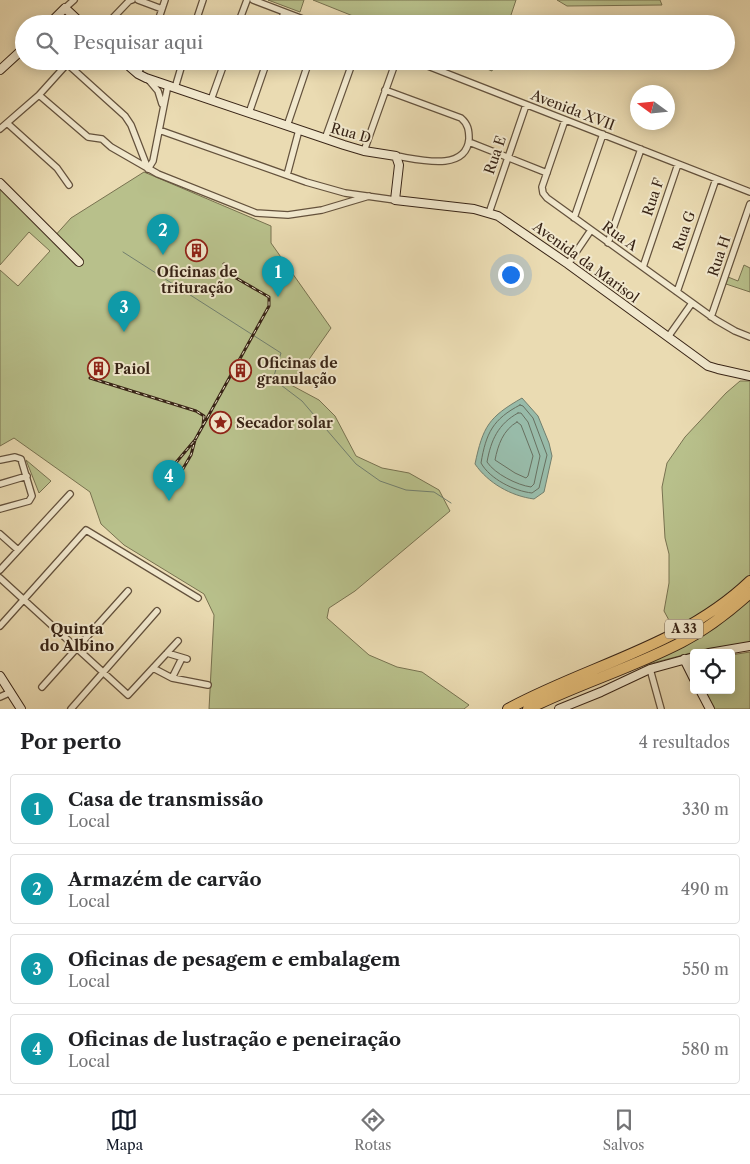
<!DOCTYPE html>
<html lang="pt">
<meta charset="utf-8">
<style>
:root{--surface:#fff;--page:#f6f6f6;--text:#202124;--muted:#757577;--line:#e0e0e0;--accent:#111827}
body{margin:0;font-family:"Libre Caslon Text",serif;background:var(--page);color:var(--text)}
.controls{position:absolute;right:15px;bottom:15px;display:grid;overflow:hidden;border-radius:5px;box-shadow:0 2px 12px #0003}
.controls button{width:45px;height:45px;display:grid;place-items:center;padding:0;border:0;border-bottom:1px solid var(--line);background:var(--surface);color:var(--text);font:25px sans-serif}
.compass{position:absolute;left:630px;top:85px;width:45px;height:45px;border-radius:50%;background:var(--surface);box-shadow:0 2px 12px #0003;rotate:285deg}
.you{position:absolute;left:510px;top:274px;width:18px;height:18px;margin:-12px;border:4px solid #fff;border-radius:50%;background:#1a73e8;box-shadow:0 0 0 8px #1a73e833}
.badge{display:grid;place-items:center;width:32px;height:32px;border-radius:50%;background:var(--accent);color:#fff;font-size:16px;font-weight:700}
.pin{position:absolute;translate:-50% -41px;filter:drop-shadow(0 1px 2px #0008)}
.pin::after{content:'';position:absolute;top:26px;width:18px;height:15px;background:inherit;clip-path:polygon(0 0,100% 0,50% 100%)}
.list{margin:0;padding:0;list-style:none}
h2{display:flex;justify-content:space-between;align-items:center;height:65px;margin:0;padding:0 20px;font-size:21px}
h2 small{font-size:16px;font-weight:400;color:var(--muted)}
.list li{display:grid;grid-template-columns:32px 1fr auto;gap:15px;align-items:center;box-sizing:border-box;height:70px;margin:0 10px 10px;padding:0 10px;border:1px solid var(--line);border-radius:5px}
.list b{display:block;font-size:19px;white-space:nowrap}
.list p{margin:0;font-size:16px;white-space:nowrap;color:var(--muted)}
.list em{font-size:16px;font-style:normal;color:var(--muted)}
.icon{flex:none;width:28px;height:28px;fill:none;stroke:currentColor;stroke-width:2;stroke-linecap:round;stroke-linejoin:round}
.map{position:relative;flex:none;width:750px;height:709px;overflow:hidden}
.search{position:absolute;background:var(--surface);box-shadow:0 2px 12px #0003;left:15px;right:15px;top:15px;height:55px;display:flex;align-items:center;gap:12px;box-sizing:border-box;padding:0 18px;border-radius:28px;color:var(--muted);font-size:19px}
.sheet{height:385px;background:var(--surface)}
nav{display:flex;justify-content:space-around;align-items:center;box-sizing:border-box;height:70px;border-top:1px solid var(--line);background:var(--surface);font-size:14px;color:var(--muted)}
nav a{display:grid;justify-items:center;gap:2px}
nav .on{color:var(--accent)}
.map>svg:first-child{display:block}
.green{fill:#b8c08b;stroke:#787250}
.water{fill:#98bba9;stroke:#727f6e}
.lines{fill:none;stroke-linecap:round;stroke-linejoin:round}
.shore{stroke:#687060;stroke-width:1}
.stream{stroke:#727f6e;stroke-width:1}
.street-casing{stroke:#64523d;stroke-width:8}
.secondary-casing{stroke:#382416;stroke-width:10}
.highway-casing{stroke:#382416;stroke-width:12}
.street{stroke:#f1e8cd;stroke-width:5.5}
.secondary{stroke:#f1e8cd;stroke-width:8}
.highway{stroke:#e5be79;stroke-width:10}
.rail-casing{stroke:#382416;stroke-width:3}
.rail{stroke:#f1e8cd;stroke-width:1;stroke-dasharray:4;stroke-linecap:butt}
.labels{text-anchor:middle;stroke-width:4;stroke-linejoin:round;paint-order:stroke}
.shield{fill:#f1e8cd;stroke:#705f4d;stroke-width:1}
.shield-label{font-size:12px;font-weight:bold;fill:#382416}
.street-label{font-size:14px;fill:#382416;stroke:#f1e8cd}
.poi-label{font-size:14px;font-weight:bold;fill:#382416;stroke:#f1e8cd;text-anchor:start}
.neighbourhood-label{font-size:15px;font-weight:bold;fill:#382416;stroke:#f1e8cd}
</style>
<div class="map">
<svg width="750" height="709" viewBox="0 0 750 709">
<rect width="100%" height="100%" fill="#eadbb2"/>
<filter id="stains"><feTurbulence type="fractalNoise" baseFrequency=".004" numOctaves="4"/><feColorMatrix values="0 0 0 0 .2 0 0 0 0 .09 0 0 0 0 .02 0 0 0 .5 -.17"/></filter>
<radialGradient id="worn" r=".72"><stop offset=".6" stop-color="#630" stop-opacity="0"/><stop offset="1" stop-color="#630" stop-opacity=".3"/></radialGradient>
<path class="green" d="M268,0H304L300,12Z
M313,0H516L508,24H373Z
M557,0H660L662,5L567,6Z
M467,61H495L492,71Z
M144,172L271,226V243L331,328L291,385L319,400L335,416L356,456L382,468L409,473L439,490L450,511L355,591L329,608L327,618L369,655L397,667L422,672L469,705L464,709H209L214,615L204,594L124,545L101,524L90,492L14,438L0,446V270L18,286L50,251L29,232L0,265V187L53,238L71,218Z
M744,265L750,268V292L726,284L728,277L738,281Z
M740,381H750V644L706,649L645,665L683,646L664,611L669,583V554L665,538L662,487L667,463L685,437L726,393Z
M26,460L51,481L39,493Z
M750,652V709H711L702,690H731V655Z"/>
<path class="water" d="M522,398L538,416L549,443L552,456L544,492L534,499C511,496 488,483 475,464C483,426 489,417 522,398Z"/>
<g class="lines">
<path class="shore" d="M520,405L523,406L533,418L547,455L539,488L532,493C514,491 490,479 481,463C486,433 493,419 520,405Z
M518,413H521L528,422L540,456L534,484L531,487C517,485 495,474 487,462C491,440 498,424 518,413Z
M517,422L521,425L533,456L528,476L526,478L515,473L495,460C498,445 503,430 517,422Z"/>
<path class="stream" d="M123,252L281,353L273,379L302,401L356,464L380,481L406,490L434,492L451,503"/>
<defs>
<path id="street" d="M138,0L162,9
M253,0L316,24
M65,8L74,0
M107,24L129,1L132,0
M157,24L165,0
M195,24L203,0
M238,24L247,0
M280,24L284,13
M64,61L125,116L131,125L148,169
M415,61L750,192
M138,74L143,61
M147,78L158,91L162,104
M175,88L183,61
M385,90L461,118C468,124 469,130 469,139C466,173 417,159 396,156
M39,95L88,137L102,139L111,147L158,174L256,213L288,215L322,210L369,196
M211,100L225,61
M249,113L267,61
M565,120L542,187L543,193L547,198L716,320L735,331L750,337
M7,123L57,168L69,185
M287,126L309,61
M0,129L39,95L67,64
M159,130L306,182L345,193L395,200
M325,139L353,61
M469,142L547,173
M364,151L396,61
M148,169L153,161L168,85
M287,175L299,130
M489,213L526,105
M574,218L603,134
M608,243L641,149
M568,264L591,230
M643,267L678,164
M677,292L716,179
M711,317L750,204
M668,337L692,303
M0,460L15,457L21,459L32,496L29,501L0,509
M0,484L27,476
M0,534L18,550
M0,570L70,494
M0,578L128,695L178,641
M0,626L86,530L198,598
M167,653L187,659
M153,668L172,678L208,685
M650,669L661,709
M172,678L182,658
M42,687L128,591
M0,697L11,692
M71,709L157,611"/>
<path id="secondary" d="M49,24L65,8L82,24
M123,61L138,74L146,78L344,145L364,151L396,156L399,165L395,200L474,209L498,216L568,264L708,366L718,369L750,376
M0,70L24,48
M0,183L79,262
M709,653L750,646
M684,659L694,679
M0,676L21,709
M700,690L710,709
M559,709L601,692L650,669L694,657"/>
<path id="highway" d="M508,709C589,665 682,646 750,581
M528,709C578,684 632,668 682,642C707,629 730,611 750,593"/>
</defs>
<use href="#street" class="street-casing"/>
<use href="#secondary" class="secondary-casing"/>
<use href="#highway" class="highway-casing"/>
<use href="#street" class="street"/>
<use href="#secondary" class="secondary"/>
<use href="#highway" class="highway"/>
<defs>
<path id="rail" d="M90,378L196,411L204,416L203,425
M161,469L173,466L195,440L269,306V297L236,278L224,264
M174,484L191,455L195,440"/>
</defs>
<use href="#rail" class="rail-casing"/>
<use href="#rail" class="rail"/>
</g>
<defs>
<symbol id="building-ring" viewBox="-11 -11 22 22"><circle r="9.5" fill="#f1e8cd" stroke="#8f2418" stroke-width="1.5"/><path d="M-4-6H4V6H1V3H-1V6H-4ZM-2.5-4.3h1.7v1.8h-1.7ZM.8-4.3h1.7v1.8H.8ZM-2.5-1h1.7V.8h-1.7ZM.8-1h1.7V.8H.8Z" fill="#8f2418"/></symbol>
<symbol id="sight-ring" viewBox="-11 -11 22 22"><circle r="9.5" fill="#f1e8cd" stroke="#8f2418" stroke-width="1.5"/><path d="M0-6L1.8-2.2L6-1.7L2.9 1.2L3.7 5.4L0 3.3L-3.7 5.4L-2.9 1.2L-6-1.7L-1.8-2.2Z" fill="#8f2418"/></symbol>
</defs>
<g fill-rule="evenodd">
<use href="#building-ring" x="184" y="238" width="25" height="25"/>
<use href="#building-ring" x="86" y="356" width="25" height="25"/>
<use href="#building-ring" x="228" y="358" width="25" height="25"/>
<use href="#sight-ring" x="208" y="410" width="25" height="25"/>
</g>
<g class="labels">
<rect class="shield" x="665" y="619.5" width="38" height="19" rx="4"/>
<g class="shield-label">
<text x="684" y="633">A 33</text>
</g>
<g class="street-label">
<text transform="translate(573 110) rotate(21)" y="5">Avenida XVII</text>
<text transform="translate(351 133) rotate(16)" y="5">Rua D</text>
<text transform="translate(495 155) rotate(-71)" y="5">Rua E</text>
<text transform="translate(653 197) rotate(-71)" y="5">Rua F</text>
<text transform="translate(684 231) rotate(-71)" y="5">Rua G</text>
<text transform="translate(620 236) rotate(36)" y="5">Rua A</text>
<text transform="translate(719 256) rotate(-71)" y="5">Rua H</text>
<text transform="translate(586 262) rotate(36)" y="5">Avenida da Marisol</text>
</g>
<g class="poi-label">
<text x="197" y="277" text-anchor="middle">Oficinas de<tspan x="197" dy="16">trituração</tspan></text>
<text x="257" y="368">Oficinas de<tspan x="257" dy="16">granulação</tspan></text>
<text x="114" y="374">Paiol</text>
<text x="236" y="428">Secador solar</text>
</g>
<g class="neighbourhood-label">
<text x="77" y="634">Quinta<tspan x="77" dy="17">do Albino</tspan></text>
</g>
</g>
<rect width="100%" height="100%" filter="url(#stains)"/>
<rect width="100%" height="100%" fill="url(#worn)"/>
</svg>
<div class="controls">
<button><svg class="icon" aria-label="locate" viewBox="0 0 24 24"><circle cx="12" cy="12" r="6"/><path d="M12 2v4M12 18v4M2 12h4M18 12h4"/></svg></button>
</div>
<svg class="compass" viewBox="-18 -18 36 36"><path d="M0-13l5 13h-10z" fill="#e53935"/><path d="M0 13l5-13h-10z" fill="#757577"/></svg>
<div class="you"></div>
<div class="pin badge" style="left:278px;top:297px;background:#0f9aa8">1</div>
<div class="pin badge" style="left:163px;top:255px;background:#0f9aa8">2</div>
<div class="pin badge" style="left:124px;top:332px;background:#0f9aa8">3</div>
<div class="pin badge" style="left:169px;top:501px;background:#0f9aa8">4</div>
<div class="search"><svg class="icon" aria-label="search" viewBox="0 0 24 24"><circle cx="10" cy="10" r="6"/><path d="M15 15l6 6"/></svg>Pesquisar aqui</div>
</div>
<section class="sheet">
<h2>Por perto<small>4 resultados</small></h2>
<ul class="list">
<li><span class="badge" style="background:#0f9aa8">1</span><div><b>Casa de transmissão</b><p>Local</p></div><em>330 m</em></li>
<li><span class="badge" style="background:#0f9aa8">2</span><div><b>Armazém de carvão</b><p>Local</p></div><em>490 m</em></li>
<li><span class="badge" style="background:#0f9aa8">3</span><div><b>Oficinas de pesagem e embalagem</b><p>Local</p></div><em>550 m</em></li>
<li><span class="badge" style="background:#0f9aa8">4</span><div><b>Oficinas de lustração e peneiração</b><p>Local</p></div><em>580 m</em></li>
</ul>
</section>
<nav>
<a class="on"><svg class="icon" aria-label="map" viewBox="0 0 24 24"><path d="M3 6l6-2 6 2 6-2v14l-6 2-6-2-6 2zM9 4v14M15 6v14"/></svg>Mapa</a>
<a><svg class="icon" aria-label="directions" viewBox="0 0 24 24"><path d="M12 3l9 9-9 9-9-9zM9 14v-3h6M13 9l2 2-2 2"/></svg>Rotas</a>
<a><svg class="icon" aria-label="saved" viewBox="0 0 24 24"><path d="M7 4h10v16l-5-4-5 4z"/></svg>Salvos</a>
</nav>
